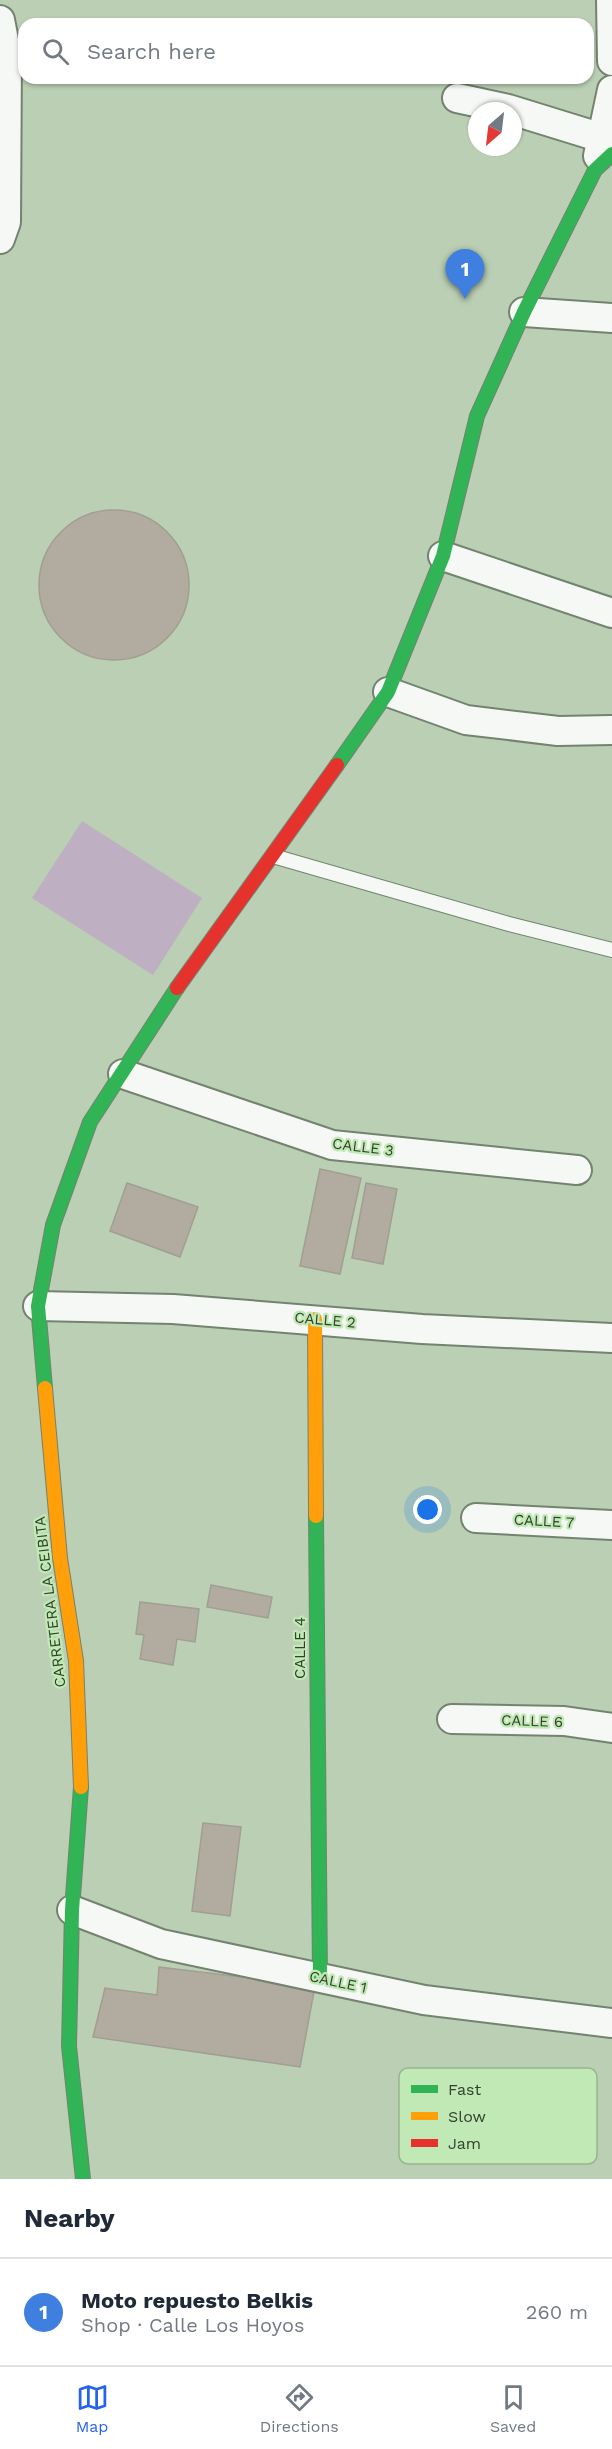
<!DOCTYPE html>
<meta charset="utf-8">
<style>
:root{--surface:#fff;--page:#f2f2f3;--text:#1f2937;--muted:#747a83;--line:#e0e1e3;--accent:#2563eb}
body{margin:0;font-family:"Work Sans",sans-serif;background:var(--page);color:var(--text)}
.compass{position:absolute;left:468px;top:102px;width:54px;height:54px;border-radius:50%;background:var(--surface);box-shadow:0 2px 4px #0004;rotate:208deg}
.you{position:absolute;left:428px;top:1510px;width:21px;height:21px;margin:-15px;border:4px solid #fff;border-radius:50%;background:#1a73e8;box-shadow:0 0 0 9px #1a73e833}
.badge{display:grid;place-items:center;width:39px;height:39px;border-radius:50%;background:var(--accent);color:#fff;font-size:20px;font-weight:700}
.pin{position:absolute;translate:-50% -50px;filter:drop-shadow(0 2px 3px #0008)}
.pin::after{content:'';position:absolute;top:32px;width:21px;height:18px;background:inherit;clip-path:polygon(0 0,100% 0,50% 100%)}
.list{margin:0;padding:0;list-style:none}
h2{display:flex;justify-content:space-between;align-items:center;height:78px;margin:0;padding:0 24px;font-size:26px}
h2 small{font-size:20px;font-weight:400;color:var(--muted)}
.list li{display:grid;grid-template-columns:39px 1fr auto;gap:18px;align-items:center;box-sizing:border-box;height:108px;padding:0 24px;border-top:2px solid var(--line)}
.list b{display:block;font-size:22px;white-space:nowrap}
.list p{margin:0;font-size:20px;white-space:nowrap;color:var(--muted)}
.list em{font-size:20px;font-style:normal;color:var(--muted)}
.icon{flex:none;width:33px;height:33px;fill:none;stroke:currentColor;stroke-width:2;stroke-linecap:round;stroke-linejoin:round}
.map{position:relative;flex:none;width:612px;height:2179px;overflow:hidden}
.search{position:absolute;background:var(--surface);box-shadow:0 2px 4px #0004;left:18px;right:18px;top:18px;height:66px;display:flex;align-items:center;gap:15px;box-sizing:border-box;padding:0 21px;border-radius:18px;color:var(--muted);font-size:22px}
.sheet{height:186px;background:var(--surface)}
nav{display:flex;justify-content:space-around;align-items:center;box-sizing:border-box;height:84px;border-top:2px solid var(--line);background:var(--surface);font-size:16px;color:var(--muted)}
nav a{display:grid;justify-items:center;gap:3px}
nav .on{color:var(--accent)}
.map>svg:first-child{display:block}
.green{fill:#beafc2}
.building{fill:#b2aca0;stroke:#a19e92;stroke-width:1.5}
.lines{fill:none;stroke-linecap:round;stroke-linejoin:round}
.lane-casing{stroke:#73836f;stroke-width:16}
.street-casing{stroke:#73836f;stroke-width:32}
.fast-casing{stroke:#73836f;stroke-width:16}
.slow-casing{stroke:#73836f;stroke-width:16}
.jam-casing{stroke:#73836f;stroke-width:16}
.lane{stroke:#f5f8f4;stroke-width:14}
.street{stroke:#f5f8f4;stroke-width:28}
.fast{stroke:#30b455;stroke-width:14}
.slow{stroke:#ff9f0a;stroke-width:14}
.jam{stroke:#e5322d;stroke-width:14}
.labels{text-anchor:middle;stroke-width:4.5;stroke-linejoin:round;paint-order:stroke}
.street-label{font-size:15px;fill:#30402b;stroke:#c1e9b5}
.key{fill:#c1e9b5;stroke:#96b68c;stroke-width:1.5}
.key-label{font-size:16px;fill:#30402b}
</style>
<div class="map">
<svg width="612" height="2179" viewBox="0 0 612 2179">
<rect width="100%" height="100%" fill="#bacfb4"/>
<path class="green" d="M82,821L202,898L153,975L32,898Z"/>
<path class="building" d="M39 585a75 75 0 1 1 150 0a75 75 0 1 1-150 0Z
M320,1169L361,1178L340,1274L300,1266Z
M127,1183L198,1207L180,1257L110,1231Z
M366,1183L397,1189L383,1264L352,1258Z
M211,1585L272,1597L268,1618L207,1607Z
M140,1602L199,1609L195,1642L177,1639L173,1665L140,1659L144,1635L136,1634Z
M203,1823L241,1827L230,1916L192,1911Z
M159,1967L315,1986L300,2067L93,2037L105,1988L157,1995Z"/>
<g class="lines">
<defs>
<path id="lane" d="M273,856L509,924L612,950"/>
<path id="street" d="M611,0L612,61
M0,20L7,56L6,222L0,239
M457,98L508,109L602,138
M598,156L612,90
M524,312L612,318
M443,556L612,613
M388,692L466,720L558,731L612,730
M123,1074L332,1145L577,1170
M38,1306L173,1309L422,1329L612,1338
M476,1518L612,1525
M452,1719L564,1721L612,1728
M72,1910L161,1944L424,2000L612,2023"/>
<path id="fast" d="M337,765L388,692L443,556L477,416L524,312L595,170L612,154
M45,1388L38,1306L53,1225L90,1122L177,988
M316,1516L320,1978
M81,1787L72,1910L69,2046L83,2179"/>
<path id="slow" d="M315,1319L316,1516
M45,1388L60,1558L76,1661L81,1787"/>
<path id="jam" d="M177,988L337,765"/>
</defs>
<use href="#lane" class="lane-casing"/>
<use href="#street" class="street-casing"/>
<use href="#fast" class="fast-casing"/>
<use href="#slow" class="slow-casing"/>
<use href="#jam" class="jam-casing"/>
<use href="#lane" class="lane"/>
<use href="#street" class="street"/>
<use href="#fast" class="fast"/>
<use href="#slow" class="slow"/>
<use href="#jam" class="jam"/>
</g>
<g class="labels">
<g class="street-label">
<text transform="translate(363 1147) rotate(7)" y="5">CALLE 3</text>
<text transform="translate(325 1320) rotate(5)" y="5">CALLE 2</text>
<text transform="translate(544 1521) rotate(3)" y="5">CALLE 7</text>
<text transform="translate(50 1602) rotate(-97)" y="5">CARRETERA LA CEIBITA</text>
<text transform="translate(300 1648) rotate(-90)" y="5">CALLE 4</text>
<text transform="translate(532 1721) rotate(2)" y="5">CALLE 6</text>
<text transform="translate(338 1982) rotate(12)" y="5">CALLE 1</text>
</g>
</g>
<rect x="399" y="2068" width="198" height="96" rx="9" class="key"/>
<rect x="411" y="2085" width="27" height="8" fill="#30b455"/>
<rect x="411" y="2112" width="27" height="8" fill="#ff9f0a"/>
<rect x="411" y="2139" width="27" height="8" fill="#e5322d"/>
<g class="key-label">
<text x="448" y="2095">Fast</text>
<text x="448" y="2122">Slow</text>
<text x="448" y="2149">Jam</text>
</g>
</svg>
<svg class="compass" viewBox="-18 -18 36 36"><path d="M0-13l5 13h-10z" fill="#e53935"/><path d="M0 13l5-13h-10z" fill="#747a83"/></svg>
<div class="you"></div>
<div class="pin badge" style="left:465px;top:299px;background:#3f7fe0">1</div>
<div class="search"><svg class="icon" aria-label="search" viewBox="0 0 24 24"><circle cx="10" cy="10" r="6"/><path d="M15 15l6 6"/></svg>Search here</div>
</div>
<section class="sheet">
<h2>Nearby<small></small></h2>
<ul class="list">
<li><span class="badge" style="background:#3f7fe0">1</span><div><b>Moto repuesto Belkis</b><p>Shop · Calle Los Hoyos</p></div><em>260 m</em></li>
</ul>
</section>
<nav>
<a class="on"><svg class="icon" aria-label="map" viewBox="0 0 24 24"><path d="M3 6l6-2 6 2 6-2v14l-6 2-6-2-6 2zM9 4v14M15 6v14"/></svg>Map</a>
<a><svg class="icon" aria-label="directions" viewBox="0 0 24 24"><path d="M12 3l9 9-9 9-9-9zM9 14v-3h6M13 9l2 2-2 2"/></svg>Directions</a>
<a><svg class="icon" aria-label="saved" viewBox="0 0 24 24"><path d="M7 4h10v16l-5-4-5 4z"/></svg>Saved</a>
</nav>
